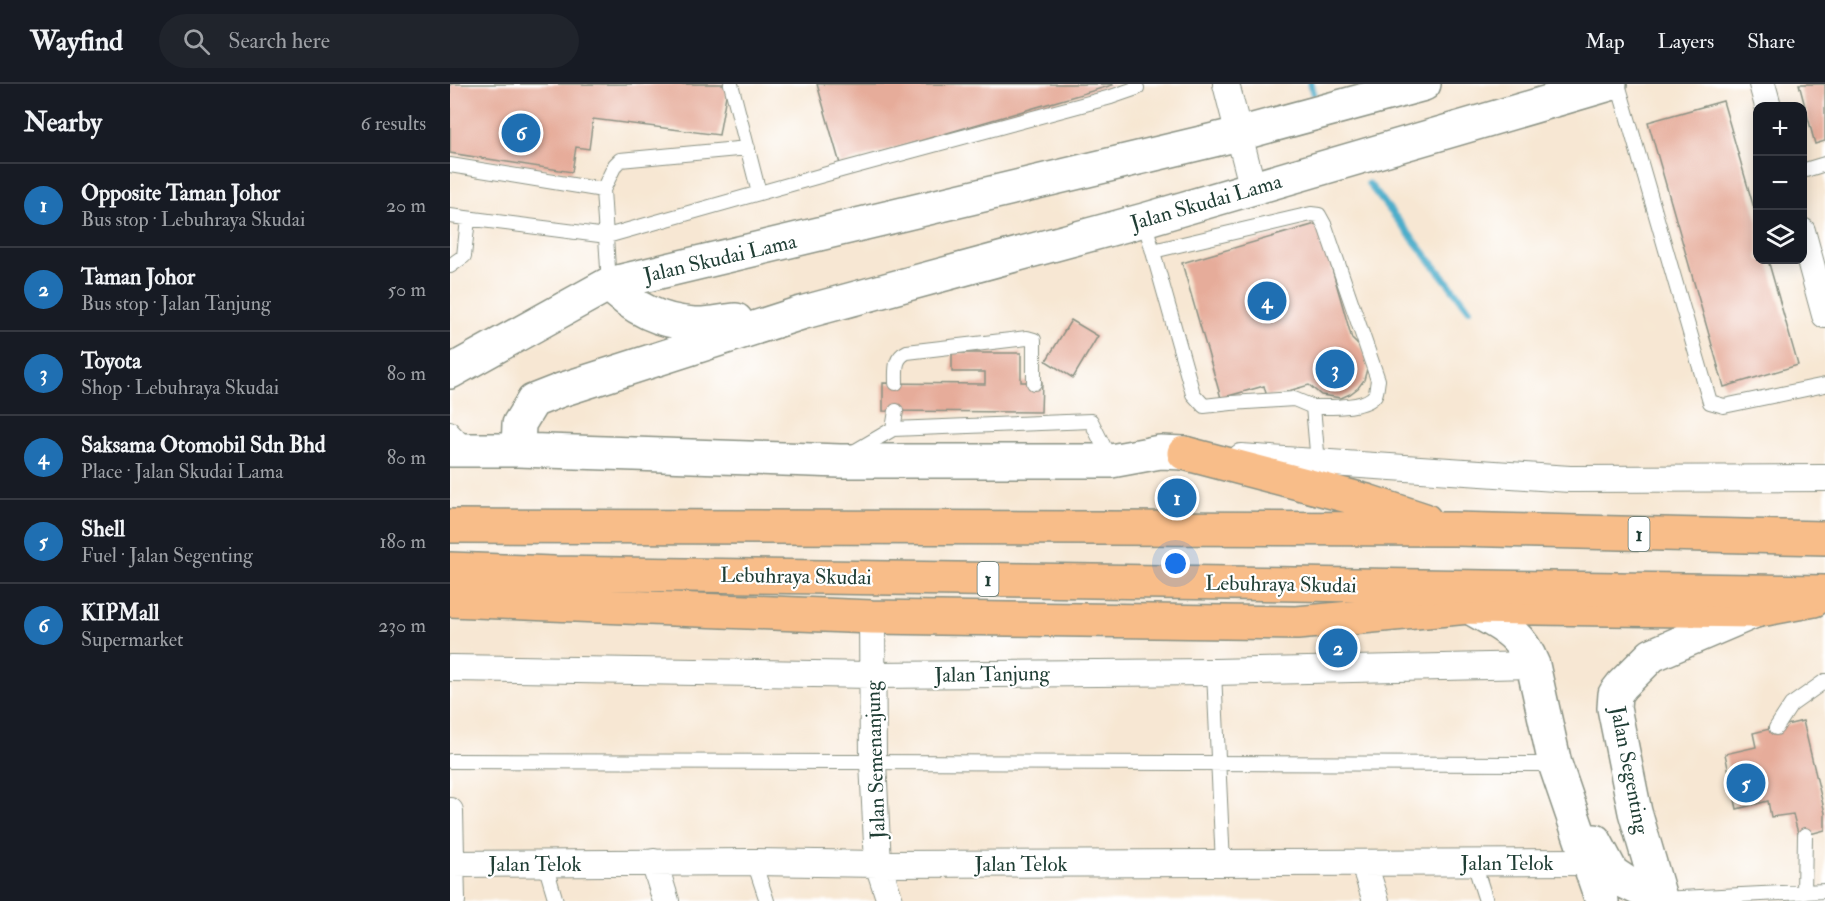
<!DOCTYPE html>
<meta charset="utf-8">
<style>
:root{--surface:#171b24;--page:#20242c;--text:#f1f3f6;--muted:#9ea1a6;--line:#363941;--accent:#1f6fb2}
body{margin:0;font-family:"IM FELL Double Pica",serif;background:var(--page);color:var(--text)}
.controls{position:absolute;right:18px;top:18px;display:grid;overflow:hidden;border-radius:12px;box-shadow:0 3px 15px #0003}
.controls button{width:54px;height:54px;display:grid;place-items:center;padding:0;border:0;border-bottom:2px solid var(--line);background:var(--surface);color:var(--text);font:30px sans-serif}
.you{position:absolute;left:726px;top:480px;width:21px;height:21px;margin:-15px;border:4px solid #fff;border-radius:50%;background:#1a73e8;box-shadow:0 0 0 9px #1a73e833}
.badge{display:grid;place-items:center;width:39px;height:39px;border-radius:50%;background:var(--accent);color:#fff;font-size:20px;font-weight:700}
.pin{position:absolute;translate:-50% -50%;border:3px solid #fff;box-shadow:0 2px 6px #0006}
.list{margin:0;padding:0;list-style:none}
h2{display:flex;justify-content:space-between;align-items:center;height:78px;margin:0;padding:0 24px;font-size:26px}
h2 small{font-size:20px;font-weight:400;color:var(--muted)}
.list li{display:grid;grid-template-columns:39px 1fr auto;gap:18px;align-items:center;box-sizing:border-box;height:84px;padding:0 24px;border-top:2px solid var(--line)}
.list b{display:block;font-size:22px;white-space:nowrap}
.list p{margin:0;font-size:20px;white-space:nowrap;color:var(--muted)}
.list em{font-size:20px;font-style:normal;color:var(--muted)}
.icon{flex:none;width:33px;height:33px;fill:none;stroke:currentColor;stroke-width:2;stroke-linecap:round;stroke-linejoin:round}
.map{position:relative;flex:none;width:1375px;height:817px;overflow:hidden}
header{display:flex;align-items:center;gap:36px;box-sizing:border-box;height:84px;padding:0 30px;background:var(--surface);border-bottom:2px solid var(--line)}
header strong{font-size:28px}
nav{display:flex;gap:33px;margin-inline-start:auto;font-size:21px}
.search{width:420px;height:54px;background:var(--page);display:flex;align-items:center;gap:15px;box-sizing:border-box;padding:0 21px;border-radius:33px;color:var(--muted);font-size:22px}
main{display:flex}
aside{flex:1;background:var(--surface)}
.map>svg:first-child{display:block}
.lines{fill:none;stroke-linecap:round;stroke-linejoin:round}
.stream{stroke:#4badca;stroke-width:7}
.building{fill:#e6ac9a}
.service-casing{stroke:#8b9284;stroke-width:16}
.minor-casing{stroke:#8b9284;stroke-width:28}
.tertiary-casing{stroke:#8b9284;stroke-width:36}
.primary-casing{stroke:#8b9284;stroke-width:36}
.trunk-casing{stroke:#8b9284;stroke-width:36}
.service{stroke:#fff;stroke-width:14}
.minor{stroke:#fff;stroke-width:26}
.tertiary{stroke:#fff;stroke-width:33}
.primary{stroke:#f8bd89;stroke-width:33}
.trunk{stroke:#f8bd89;stroke-width:33}
.labels{text-anchor:middle;stroke-width:4.5;stroke-linejoin:round;paint-order:stroke}
.shield{fill:#fff;stroke:#627771;stroke-width:1.5}
.shield-label{font-size:20px;font-weight:bold;fill:#1f3d34}
.street-label{font-size:21px;fill:#1f3d34;stroke:#fff}
</style>
<header>
<strong>Wayfind</strong>
<div class="search"><svg class="icon" aria-label="search" viewBox="0 0 24 24"><circle cx="10" cy="10" r="6"/><path d="M15 15l6 6"/></svg>Search here</div>
<nav><a>Map</a><a>Layers</a><a>Share</a></nav>
</header>
<main>
<aside>
<h2>Nearby<small>6 results</small></h2>
<ul class="list">
<li><span class="badge">1</span><div><b>Opposite Taman Johor</b><p>Bus stop · Lebuhraya Skudai</p></div><em>20 m</em></li>
<li><span class="badge">2</span><div><b>Taman Johor</b><p>Bus stop · Jalan Tanjung</p></div><em>50 m</em></li>
<li><span class="badge">3</span><div><b>Toyota</b><p>Shop · Lebuhraya Skudai</p></div><em>80 m</em></li>
<li><span class="badge">4</span><div><b>Saksama Otomobil Sdn Bhd</b><p>Place · Jalan Skudai Lama</p></div><em>80 m</em></li>
<li><span class="badge">5</span><div><b>Shell</b><p>Fuel · Jalan Segenting</p></div><em>180 m</em></li>
<li><span class="badge">6</span><div><b>KIPMall</b><p>Supermarket</p></div><em>230 m</em></li>
</ul>
</aside>
<div class="map">
<svg width="1375" height="817" viewBox="0 0 1375 817">
<rect width="100%" height="100%" fill="#fff"/>
<filter id="ink" filterUnits="userSpaceOnUse"><feTurbulence type="fractalNoise" baseFrequency=".0167" numOctaves="2"/><feDisplacementMap in="SourceGraphic" scale="12" xChannelSelector="R" yChannelSelector="G"/><feConvolveMatrix kernelMatrix="1 2 1 2 8 2 1 2 1" color-interpolation-filters="sRGB"/></filter>
<filter id="wash" filterUnits="userSpaceOnUse"><feTurbulence type="fractalNoise" baseFrequency=".008" numOctaves="4" result="noise"/><feDisplacementMap in="SourceGraphic" scale="24" xChannelSelector="R" yChannelSelector="G"/><feGaussianBlur stdDeviation="1.35" result="paint"/><feColorMatrix in="noise" values="0 0 0 0 0 0 0 0 0 0 0 0 0 0 0 0 0 1.4 0 .05"/><feComposite in="paint" operator="in"/></filter>
<g filter="url(#wash)">
<rect width="100%" height="100%" fill="#f7e7d3"/>
<g class="lines">
<path class="stream" d="M861,0L863,9
M919,100L1019,225"/>
</g>
<g id="blocks">
<path class="building" d="M0,0H278L269,51L143,35L139,65L126,63L122,88L0,69Z
M367,0H662L663,1L390,80Z
M1349,0H1375V57L1365,60Z
M1273,17L1308,138V176H1318L1348,281L1274,303L1198,38Z
M869,139L902,255L913,266L917,275V285L914,296L908,304L900,310L891,314L871,311L859,301L817,313L814,302L771,314L732,179Z
M621,236L648,252L623,294L596,277Z
M502,269H571V298H592L591,328L433,327V299L535,300V288H502Z
M1353,637L1375,729V746L1349,753L1343,730L1321,733L1318,717L1287,725L1275,670L1306,663L1303,649Z"/>
</g>
</g>
<g filter="url(#ink)">
<use href="#blocks" fill-opacity="0" stroke="#8b9284" stroke-width="1.5"/>
<g class="lines">
<defs>
<path id="service" d="M281,0L309,109
M1168,0L1260,318L1274,322L1375,301
M0,81L153,106
M1352,87L1375,80
M0,132L157,152L391,86L661,13L687,4
M694,136L743,310L754,322L781,319L844,315L863,323L868,379
M703,167L861,130L869,131L875,142L928,296C927,301 927,307 925,311C916,325 878,323 863,323
M0,182L14,172L18,135
M159,200L153,106L165,81L170,76L298,64
M446,299C446,286 444,274 457,268L577,254L584,256V299
M0,344L17,362
M443,345L446,327
M402,369L443,345L641,337L661,377
M764,588L773,780
M1326,644L1341,621L1375,597
M0,677L1105,680
M304,778L317,817
M1024,779L1036,817
M95,780L106,817
M1354,809L1355,751
M1210,815L1375,807"/>
<path id="minor" d="M776,0L803,105
M1312,0L1318,22
M1352,147L1375,231
M791,373L1120,395L1375,394
M422,533L423,678L428,780L440,817
M0,584L422,591L764,588L1083,581
M0,727L2,817
M204,778L216,817
M1,780L304,778L428,780L1140,778
M914,780L926,817"/>
<path id="tertiary" d="M159,200C182,224 211,238 244,240C257,241 273,237 286,236
M0,288L159,200L789,50L974,0
M0,366H68L390,377H661L710,368L734,369
M68,366L69,340L83,317L111,306L351,229L694,136L1160,0
M1019,523C1050,541 1069,546 1083,581L1105,680L1152,817
M1145,757L1162,789L1177,799L1210,815
M1211,817L1185,728L1164,624L1165,610L1172,601L1202,571L1305,527"/>
<path id="primary" d="M0,516L422,533L847,539L1019,523L1305,527L1364,516"/>
<path id="trunk" d="M734,369L917,417L975,436
M0,442L1004,445L1375,454
M0,485L104,489L1375,508"/>
</defs>
<use href="#service" class="service-casing"/>
<use href="#minor" class="minor-casing"/>
<use href="#tertiary" class="tertiary-casing"/>
<use href="#primary" class="primary-casing"/>
<use href="#trunk" class="trunk-casing"/>
<use href="#service" class="service"/>
<use href="#minor" class="minor"/>
<use href="#tertiary" class="tertiary"/>
<use href="#primary" class="primary"/>
<use href="#trunk" class="trunk"/>
</g>
</g>
<g class="labels">
<g class="shield">
<rect x="1178.5" y="433" width="21" height="34" rx="4.5"/>
<rect x="527.5" y="478" width="21" height="34" rx="4.5"/>
</g>
<g class="shield-label">
<text x="1189" y="457">1</text>
<text x="538" y="502">1</text>
</g>
<g class="street-label">
<text transform="translate(756 118) rotate(-16)" y="7">Jalan Skudai Lama</text>
<text transform="translate(270 174) rotate(-13)" y="7">Jalan Skudai Lama</text>
<text transform="translate(346 492) rotate(1)" y="7">Lebuhraya Skudai</text>
<text transform="translate(831 500) rotate(1)" y="7">Lebuhraya Skudai</text>
<text transform="translate(542 590) rotate(-1)" y="7">Jalan Tanjung</text>
<text transform="translate(425 676) rotate(-92)" y="7">Jalan Semenanjung</text>
<text transform="translate(1180 686) rotate(79)" y="7">Jalan Segenting</text>
<text x="1057" y="786">Jalan Telok</text>
<text x="85" y="787">Jalan Telok</text>
<text x="571" y="787">Jalan Telok</text>
</g>
</g>
</svg>
<div class="controls">
<button>+</button>
<button>−</button>
<button><svg class="icon" aria-label="layers" viewBox="0 0 24 24"><path d="M12 4l9 5-9 5-9-5zM3 14l9 5 9-5"/></svg></button>
</div>
<div class="you"></div>
<div class="pin badge" style="left:727px;top:414px">1</div>
<div class="pin badge" style="left:888px;top:564px">2</div>
<div class="pin badge" style="left:885px;top:285px">3</div>
<div class="pin badge" style="left:817px;top:217px">4</div>
<div class="pin badge" style="left:1296px;top:699px">5</div>
<div class="pin badge" style="left:71px;top:49px">6</div>
</div>
</main>
